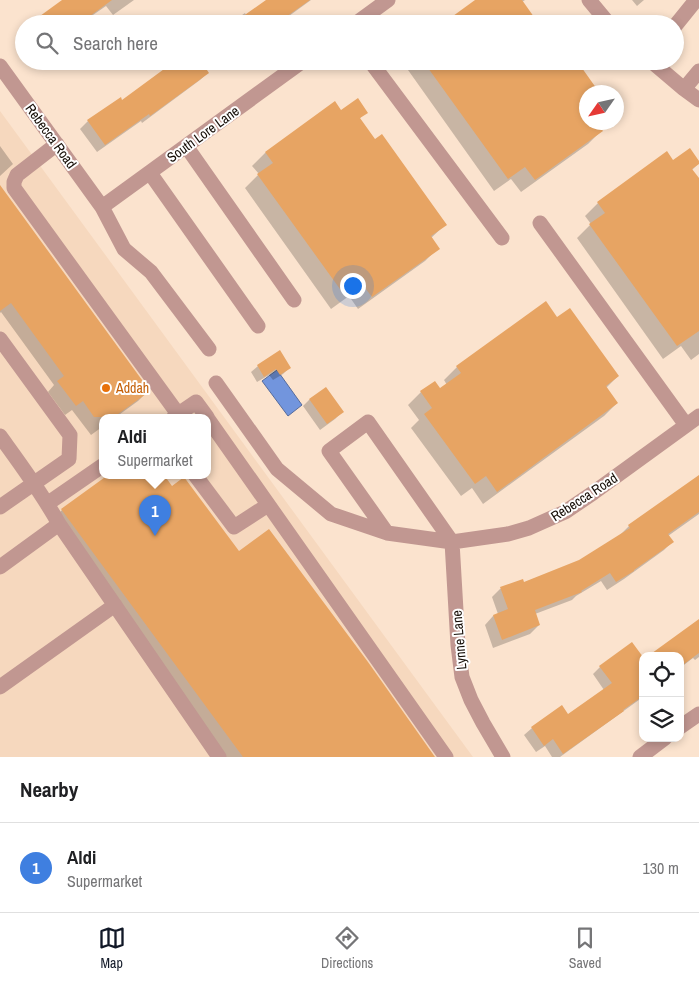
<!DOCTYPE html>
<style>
:root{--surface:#fff;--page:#f6f6f6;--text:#202124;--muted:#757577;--line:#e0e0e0;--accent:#111827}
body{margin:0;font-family:"Archivo Narrow",sans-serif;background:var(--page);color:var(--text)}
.controls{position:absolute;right:15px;bottom:15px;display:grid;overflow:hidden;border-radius:10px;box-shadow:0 2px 8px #0003}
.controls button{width:45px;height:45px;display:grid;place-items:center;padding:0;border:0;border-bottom:1px solid var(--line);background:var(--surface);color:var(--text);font:25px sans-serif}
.compass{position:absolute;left:579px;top:85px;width:45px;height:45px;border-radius:50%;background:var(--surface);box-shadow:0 2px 8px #0003;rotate:236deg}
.you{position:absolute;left:352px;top:285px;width:18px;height:18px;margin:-12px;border:4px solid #fff;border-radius:50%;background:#1a73e8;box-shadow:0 0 0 8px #1a73e833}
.badge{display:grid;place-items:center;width:32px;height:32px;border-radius:50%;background:var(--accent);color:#fff;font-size:16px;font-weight:700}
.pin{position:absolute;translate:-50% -41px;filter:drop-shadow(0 1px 2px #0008)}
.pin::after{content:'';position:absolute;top:26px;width:18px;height:15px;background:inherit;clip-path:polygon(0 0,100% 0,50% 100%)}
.popup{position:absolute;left:99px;top:414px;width:112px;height:65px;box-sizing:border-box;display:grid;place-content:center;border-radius:10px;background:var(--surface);filter:drop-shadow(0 1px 4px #0005);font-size:16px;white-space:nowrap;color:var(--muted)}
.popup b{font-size:19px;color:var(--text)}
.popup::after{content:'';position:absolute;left:50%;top:100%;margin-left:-10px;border:10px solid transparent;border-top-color:var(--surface)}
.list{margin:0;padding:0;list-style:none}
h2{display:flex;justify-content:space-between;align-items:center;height:65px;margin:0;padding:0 20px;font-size:21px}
h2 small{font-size:16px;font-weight:400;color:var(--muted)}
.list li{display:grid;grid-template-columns:32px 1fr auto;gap:15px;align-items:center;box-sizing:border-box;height:90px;padding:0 20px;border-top:1px solid var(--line)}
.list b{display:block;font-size:19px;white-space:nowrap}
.list p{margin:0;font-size:16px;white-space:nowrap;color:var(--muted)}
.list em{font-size:16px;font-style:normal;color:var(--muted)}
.icon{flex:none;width:28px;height:28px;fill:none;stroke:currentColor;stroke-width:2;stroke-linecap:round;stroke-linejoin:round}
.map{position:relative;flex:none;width:699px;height:757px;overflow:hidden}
.search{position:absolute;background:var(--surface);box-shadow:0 2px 8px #0003;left:15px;right:15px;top:15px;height:55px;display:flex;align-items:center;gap:12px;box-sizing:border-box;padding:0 18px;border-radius:28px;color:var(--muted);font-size:19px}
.sheet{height:155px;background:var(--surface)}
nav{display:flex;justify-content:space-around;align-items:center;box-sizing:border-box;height:70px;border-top:1px solid var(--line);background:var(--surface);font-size:14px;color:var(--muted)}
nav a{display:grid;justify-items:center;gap:2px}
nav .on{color:var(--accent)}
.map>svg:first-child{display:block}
.built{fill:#f6d8be;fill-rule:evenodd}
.water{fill:#7295dd;stroke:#566c9c}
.shadow{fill:#0003}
.building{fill:#e7a463}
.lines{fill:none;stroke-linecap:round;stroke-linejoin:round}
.minor{stroke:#c19791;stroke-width:15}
.food-dot{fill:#e8710a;stroke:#fff;stroke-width:2}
.labels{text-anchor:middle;stroke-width:4;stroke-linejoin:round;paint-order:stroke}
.street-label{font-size:14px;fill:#150d06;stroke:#fff}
.food-label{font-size:14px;fill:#c56008;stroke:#fff;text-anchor:start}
</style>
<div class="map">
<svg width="699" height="757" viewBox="0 0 699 757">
<rect width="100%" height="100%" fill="#fbe3ce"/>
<path class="built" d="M0,111L473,757H0ZM102,417H208V475H102Z"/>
<path class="water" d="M277,370L302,405L288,416L262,381Z"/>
<path class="shadow" d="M64,0H134L113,15L106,6L80,24H32Z
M268,0H311L278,24H229L245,13L246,15Z
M477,0H525L522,2L538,24L545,19L548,24H444Z
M632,0H644L637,6Z
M29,61H43L34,68Z
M157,61H199L207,73L200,80L142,123L141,121L97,152L80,129L88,121L122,101L164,71Z
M417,61H575L598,92H586V122L601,131L588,144L521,192L511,179L494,191L408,70Z
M341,112H366L359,119L375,141L446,224L431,238L438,248L425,261L358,309L349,296L331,309L245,188L259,174L252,166L265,153Z
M0,146L13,164L0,176Z
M673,162L699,163L692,170L699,180V354L691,360L681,346L663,359L577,238L591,224L585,216L598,203Z
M0,187L148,391L138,401L116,417H102V427L91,435L72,410L65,415L48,392L54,385L1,312L0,313Z
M557,319L618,376L606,388L617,403L604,416L483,504L472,488L461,496L411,428L419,420L408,405L421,392L440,390L447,385L444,380L457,367Z
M258,366L289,368L283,374L273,380L269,375L257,382L251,372Z
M325,389L342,412L335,419L320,430L303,406L309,400Z
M110,475H162L172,488L239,553L433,757H226L52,520L62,510Z
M699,476V514L668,536L672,542L664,550L624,579L607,590L601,581L576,596L572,600L535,614L539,625L530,634L493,648L485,625L493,616L498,614L492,597L500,589L522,580L523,583L579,561L620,535L629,526Z
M699,620V657L695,660L693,658L680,668V656Z
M643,659V697L560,757H552L545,746L536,752L524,735L532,728L568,715L604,690L593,674L600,667Z"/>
<path class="building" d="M62,0H112L79,24H29Z
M266,0H310L276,24H232Z
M475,0H522L539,24H442Z
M175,61H201L209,73L150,116L149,114L105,145L87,120L121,97L122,100Z
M423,61H577L599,92H586V122H596L603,131L535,180L525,167L508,179Z
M358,98L368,113L360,118L375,139L382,134L447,225L431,236L440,249L372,297L362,284L345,296L257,174L273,163L265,152L335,101L341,110Z
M690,148L699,161V164L692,169L699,178V331L677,346L589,224L605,213L597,202L667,151L673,160Z
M0,185L150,391L114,417H94L83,401L76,406L57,381L64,376L11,303L0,311Z
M546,301L557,317L570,308L619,376L606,386L618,403L497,492L486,476L475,484L424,414L432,408L420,391L435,381L440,388L461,373L456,366Z
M280,350L291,368L280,375L276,369L264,377L257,365Z
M326,387L344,412L327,424L309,399Z
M108,475H164L172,486L184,477L239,551L269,529L368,662L435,757H243L61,509Z
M699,475V512L668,534L674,542L634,570V571L616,582L610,573L581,591L582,592L535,610L540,625L502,640L493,615L508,609L500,587L523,579L524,582L579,560L630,528L628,525Z
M699,619V653L680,667V656H648Z
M632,642L643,657V696L623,710L624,711L563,754L553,739L544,746L531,727L562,705L568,714L612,683L599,666Z"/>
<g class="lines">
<path class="minor" d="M589,0L609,24
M355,24L388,0
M675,26L696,0
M370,61L502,238
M651,61L684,89L699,100
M0,66L102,207L124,249L151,272L209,349
M684,89L699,71
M57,144L17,175L14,182V188L178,414
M186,146L294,300
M150,173L258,326
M102,207L303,61
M540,223L686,425
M0,339L70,435L69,459L0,507
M216,383L277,469L331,514L387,533L452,542L508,534L529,528L565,512L593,493L699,416
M174,417L196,402L207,417
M208,419L446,757
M0,436C21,465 42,493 59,524L219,757
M195,475L234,527L268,505
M47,504L102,466
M387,533L329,451L368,422L452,542
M452,542L458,645L462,677L471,700L483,723L503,757
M0,567L59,524
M0,687L115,605
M680,727L699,714
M640,757L665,738"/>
</g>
<circle class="food-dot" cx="106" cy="388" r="5"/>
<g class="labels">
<g class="street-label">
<text transform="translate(203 134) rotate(-36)" y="5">South Lore Lane</text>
<text transform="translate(51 136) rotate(54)" y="5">Rebecca Road</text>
<text transform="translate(584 497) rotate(-33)" y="5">Rebecca Road</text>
<text transform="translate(459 640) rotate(-95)" y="5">Lynne Lane</text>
</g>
<g class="food-label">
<text x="116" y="393">Addah</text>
</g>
</g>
</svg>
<div class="controls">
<button><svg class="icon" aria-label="locate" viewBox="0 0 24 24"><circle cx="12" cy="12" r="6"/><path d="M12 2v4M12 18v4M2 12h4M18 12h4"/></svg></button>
<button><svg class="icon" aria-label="layers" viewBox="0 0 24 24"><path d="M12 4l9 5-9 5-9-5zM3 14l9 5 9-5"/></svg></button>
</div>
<svg class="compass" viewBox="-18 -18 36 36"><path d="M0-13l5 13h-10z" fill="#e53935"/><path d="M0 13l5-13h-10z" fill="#757577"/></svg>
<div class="you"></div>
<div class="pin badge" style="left:155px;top:536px;background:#3f7fe0">1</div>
<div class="popup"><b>Aldi</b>Supermarket</div>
<div class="search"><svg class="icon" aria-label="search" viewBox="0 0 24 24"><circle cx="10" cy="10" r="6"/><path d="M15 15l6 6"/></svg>Search here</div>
</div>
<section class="sheet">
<h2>Nearby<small></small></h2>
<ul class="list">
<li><span class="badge" style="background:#3f7fe0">1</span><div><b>Aldi</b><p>Supermarket</p></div><em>130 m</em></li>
</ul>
</section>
<nav>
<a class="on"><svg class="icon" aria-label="map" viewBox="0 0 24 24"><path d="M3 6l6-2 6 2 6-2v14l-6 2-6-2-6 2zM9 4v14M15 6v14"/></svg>Map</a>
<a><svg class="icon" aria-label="directions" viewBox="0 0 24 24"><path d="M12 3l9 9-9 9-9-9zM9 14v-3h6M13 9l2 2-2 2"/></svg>Directions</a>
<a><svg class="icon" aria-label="saved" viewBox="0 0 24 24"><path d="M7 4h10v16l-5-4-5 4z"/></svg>Saved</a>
</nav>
